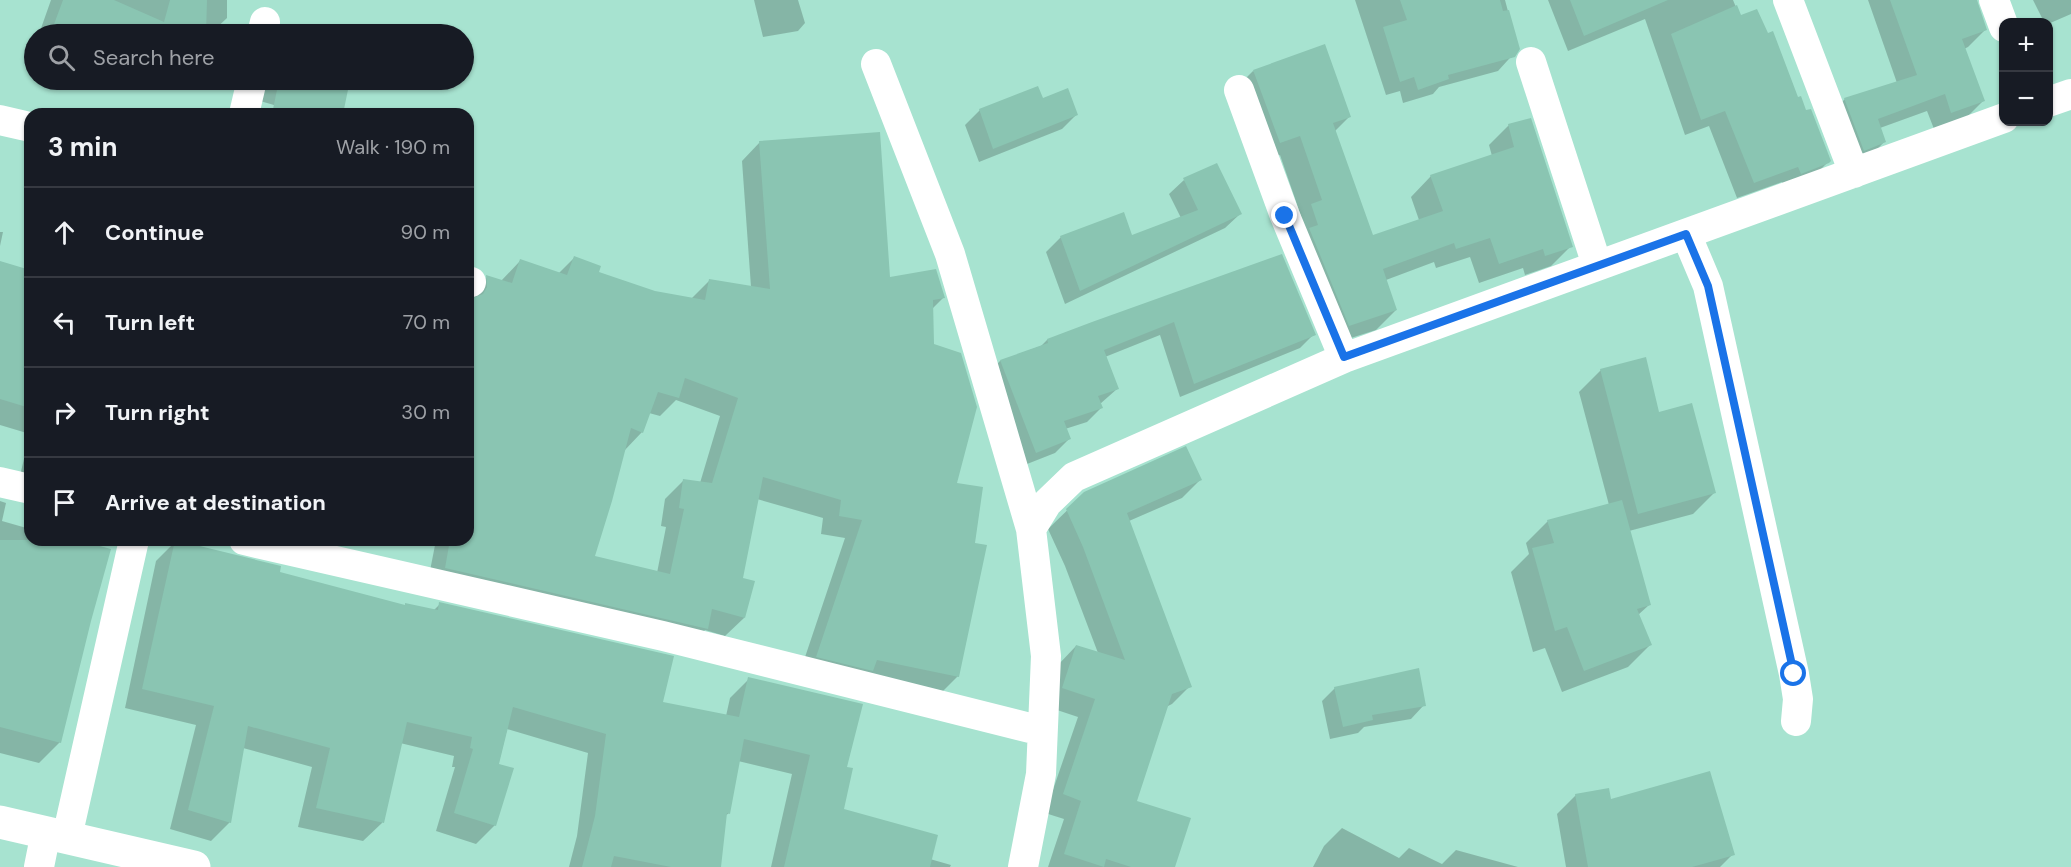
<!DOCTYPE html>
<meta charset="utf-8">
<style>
:root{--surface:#171b24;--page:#20242c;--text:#f1f3f6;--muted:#9ea1a6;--line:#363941}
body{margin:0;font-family:"DM Sans",sans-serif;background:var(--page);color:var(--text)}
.controls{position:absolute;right:18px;top:18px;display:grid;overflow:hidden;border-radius:12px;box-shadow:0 2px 4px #0004}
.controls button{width:54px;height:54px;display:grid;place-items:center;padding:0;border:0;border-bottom:2px solid var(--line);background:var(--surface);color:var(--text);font:30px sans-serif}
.stop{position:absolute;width:18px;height:18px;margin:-14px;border:4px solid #1a73e8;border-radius:50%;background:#fff}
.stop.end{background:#1a73e8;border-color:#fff;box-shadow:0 2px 6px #0008}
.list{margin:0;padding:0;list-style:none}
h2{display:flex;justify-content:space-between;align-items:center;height:78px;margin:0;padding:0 24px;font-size:26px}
h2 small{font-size:20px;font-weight:400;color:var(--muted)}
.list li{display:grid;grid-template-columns:39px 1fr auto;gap:18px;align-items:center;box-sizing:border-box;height:90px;padding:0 24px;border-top:2px solid var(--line)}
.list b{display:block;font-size:22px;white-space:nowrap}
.list em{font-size:20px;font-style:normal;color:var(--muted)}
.icon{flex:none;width:33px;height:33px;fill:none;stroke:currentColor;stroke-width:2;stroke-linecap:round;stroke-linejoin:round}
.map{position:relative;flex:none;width:2071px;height:867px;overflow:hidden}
.search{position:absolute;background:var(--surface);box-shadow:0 2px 4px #0004;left:24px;top:24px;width:450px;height:66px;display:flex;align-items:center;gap:15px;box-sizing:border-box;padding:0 21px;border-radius:33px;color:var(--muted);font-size:22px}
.panel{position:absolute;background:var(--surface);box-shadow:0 2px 4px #0004;left:24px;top:108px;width:450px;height:438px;border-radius:18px}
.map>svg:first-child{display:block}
.shadow{fill:#0003;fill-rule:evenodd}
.building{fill:#8ac5b2;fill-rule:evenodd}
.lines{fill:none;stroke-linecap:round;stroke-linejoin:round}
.street{stroke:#fff;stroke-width:30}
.secondary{stroke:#fff;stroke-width:33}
.route{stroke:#1a73e8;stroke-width:8}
</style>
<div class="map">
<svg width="2071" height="867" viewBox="0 0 2071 867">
<rect width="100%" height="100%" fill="#a7e3d0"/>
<path class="shadow" d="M51,0H227V18L210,34H39Z
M754,0H798L805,23L798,31L763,37Z
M1355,0H1505L1518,49L1498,71L1439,87L1433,94L1403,103L1400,91L1386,95Z
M1548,0H1733L1740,17L1797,99L1829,161L1813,177L1785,189L1782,182L1737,198L1709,126L1685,135L1645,19L1568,51Z
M1868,0H1979H1976L1985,30L1968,47L1964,49L1983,101L1966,118L1934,129L1927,111L1880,128L1884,142L1867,160L1827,117L1845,99L1897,83Z
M2033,0H2071V14L2048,24V22H2044Z
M1253,71L1350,116L1335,131L1372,237L1419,220L1411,197L1431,176L1492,156L1489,145L1509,125L1571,246L1551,266L1525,275L1523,268L1479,283L1470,257L1436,268L1434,262L1386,280L1396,310L1376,330L1329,345L1292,225L1301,216L1280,155L1260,162L1233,91Z
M168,80H188L183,84Z
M259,80H349L343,105L334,114H305L253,99Z
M1042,100L1076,115L1062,129L979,162L965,125L980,110Z
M760,142L889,278L943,298L932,309L933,345L955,484L958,676L939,695L799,675L845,538L821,534L823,518L757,499L741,579L744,618L725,636L705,630L688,647L427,586L436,540H468V295L487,277L501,281L520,261L558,274L574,258L597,273L654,293L691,299L710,280L751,287L742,161ZM676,400L720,416L700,483L683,481L665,499L661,526L666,527L657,573L593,557L624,451L642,432L649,413L660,416Z
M1184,180L1240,214L1225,228L1065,304L1046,252L1061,237H1132L1181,218L1169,194Z
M0,232H3L0,246Z
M1281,256L1314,334L1300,348L1180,397L1160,335L1105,357L1117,389L1100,404L1101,408L1087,422L1065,429L1069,439L1055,453L1022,466L986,375L1000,361L1041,346L1047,340Z
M0,263L30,271V434L0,425Z
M1601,370L1658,414L1714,493L1693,514L1629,531L1649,605L1638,615L1650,645L1628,667L1562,692L1545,648L1533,652L1511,572L1529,554L1526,543L1548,521L1609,505L1579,392Z
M30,434V495L16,492Z
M1200,480L1182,498L1129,521L1190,686L1172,704L1166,707L1135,802L1173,867H1048L1064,819L1045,813L1078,717L1045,706L1058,665L1076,646L1098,653L1065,566L1048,529L1085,493Z
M0,501L6,503L2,521L30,529V540H71L60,742L39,763L0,753Z
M175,542L278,573L404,606L433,611L440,604L661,703L726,716L730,698L749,679L845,768L842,810L930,859L951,865L950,867H771L792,774L738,761L729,813L725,816L720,867H569L577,836L588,753L507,729L498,765L495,825L476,844L436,831L455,767H452L454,756L400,743L382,823L363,841L298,827L312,767L243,748L230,822L211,841L170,829L196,725L125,708L156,561Z
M1335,688L1424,705L1411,719L1364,727L1358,733L1330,739L1322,701Z
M1576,795L1610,801L1733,854L1720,867H1566L1557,814Z
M1342,828L1399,858L1409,848L1442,864L1456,850L1518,867H1313L1324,846Z"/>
<path class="building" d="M63,0H114L164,22L170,0H207L206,34H68L53,27Z
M1400,0H1500L1503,11L1509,10L1520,49L1515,57L1448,75L1449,79L1418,90L1414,77L1400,82L1383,27L1407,20Z
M1570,0H1668L1584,36Z
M1890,0H1977L1987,30L1962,39L1985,101L1951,113L1945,94L1878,119L1886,142L1864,151L1844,98L1917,75Z
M1737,5L1741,15L1757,9L1768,33L1773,31L1798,97L1801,96L1806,110L1811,109L1831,161L1829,163L1801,174L1798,167L1754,183L1725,111L1701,120L1671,34Z
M1325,44L1351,117L1333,123L1373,235L1443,211L1430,175L1514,147L1508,124L1531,118L1573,247L1545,256L1543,249L1499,264L1490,238L1456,249L1454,243L1383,269L1397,310L1349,326L1309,228L1318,225L1311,204L1322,200L1300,136L1280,143L1253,70Z
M269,80H350L343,114H272L278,85L269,83Z
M1038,86L1043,98L1068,88L1078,115L993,149L979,109Z
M880,132L890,277L936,269L945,298L933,300L934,344L961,353L977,407L957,483L983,487L975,543L987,545L959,677L877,660L873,671L816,657L862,520L839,516L841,500L763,477L743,578L755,581L745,618L712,609L708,629L445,568L450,540H468V300L483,294L487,287L486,275L512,283L520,259L567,275L574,256L601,266L599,272L655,291L705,300L709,279L770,289L759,141ZM685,378L738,398L712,483L683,479L679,508L684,509L670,574L595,556L612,501L631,428L643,433L658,392L679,398Z
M1217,163L1242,214L1080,291L1060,236L1124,212L1132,235L1198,210L1183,178Z
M1282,254L1316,335L1194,384L1174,322L1104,350L1119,389L1098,396L1103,408L1064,421L1071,439L1036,453L1000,360L1048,343L1047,339L1092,322Z
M0,261L30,270V408L0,399Z
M1646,357L1659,412L1692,403L1716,493L1638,514L1600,369Z
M1186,446L1202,480L1127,513L1192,687L1172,694L1137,801L1191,818L1175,867H1131L1106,859L1104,867L1064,854L1081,801L1063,794L1095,699L1062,688L1076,645L1125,660L1083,547L1066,509L1084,492Z
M1622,500L1651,605L1637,609L1652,645L1584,671L1567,627L1555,631L1532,548L1554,543L1547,520Z
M0,540H77L111,549L91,621L61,743L0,727Z
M175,540L281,566L280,572L405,605V603L438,610L439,602L674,656L663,702L739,717L748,677L863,704L847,767L853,768L844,809L938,835L930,867H784L810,755L744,739L730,814L727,813L721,867H671L614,856L611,867H582L595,816L606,734L513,707L499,764L514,768L496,826L454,813L473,749L470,748L472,737L407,722L384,823L316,808L330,748L248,726L231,823L188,810L214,706L142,689Z
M1419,668L1426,706L1372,715L1373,720L1343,727L1334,687Z
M1710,771L1735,855L1692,867H1588L1575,794L1609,788L1611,799Z"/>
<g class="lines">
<path class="street" d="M1788,0L1854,173
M1994,0L2004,27
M262,34L265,22
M1531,62L1597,265
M876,64L950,254L1031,529L1046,656L1041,774L1023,867
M1239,90L1285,216L1344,358
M2048,102L2071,94
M244,114L252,80
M0,120L30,127
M1686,234L1708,286L1794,674L1798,699L1796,721
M468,281L471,282
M0,482L30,489
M1031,529L1047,503L1074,477L1344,358L2004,118
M244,540L663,636L1042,731
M67,837L134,540
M39,867L46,832"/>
<path class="secondary" d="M0,822L194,867"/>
</g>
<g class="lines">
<path class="route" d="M1285,216L1344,357L1686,234L1708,286L1794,674"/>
</g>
</svg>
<div class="controls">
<button>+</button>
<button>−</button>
</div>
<div class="stop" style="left:1794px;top:674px"></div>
<div class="stop end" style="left:1285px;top:216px"></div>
<div class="search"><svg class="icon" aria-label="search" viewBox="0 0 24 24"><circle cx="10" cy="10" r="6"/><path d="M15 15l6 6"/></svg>Search here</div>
<section class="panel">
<h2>3 min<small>Walk · 190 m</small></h2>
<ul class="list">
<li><svg class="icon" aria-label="ahead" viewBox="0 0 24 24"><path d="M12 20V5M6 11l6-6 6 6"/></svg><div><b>Continue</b></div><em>90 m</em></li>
<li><svg class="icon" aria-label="left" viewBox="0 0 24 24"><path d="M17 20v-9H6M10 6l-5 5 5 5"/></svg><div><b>Turn left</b></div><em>70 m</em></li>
<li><svg class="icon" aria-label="right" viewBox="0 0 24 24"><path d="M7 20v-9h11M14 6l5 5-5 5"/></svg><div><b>Turn right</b></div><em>30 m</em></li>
<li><svg class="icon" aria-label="arrive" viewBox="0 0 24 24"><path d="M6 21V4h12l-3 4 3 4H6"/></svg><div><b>Arrive at destination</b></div></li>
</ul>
</section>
</div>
